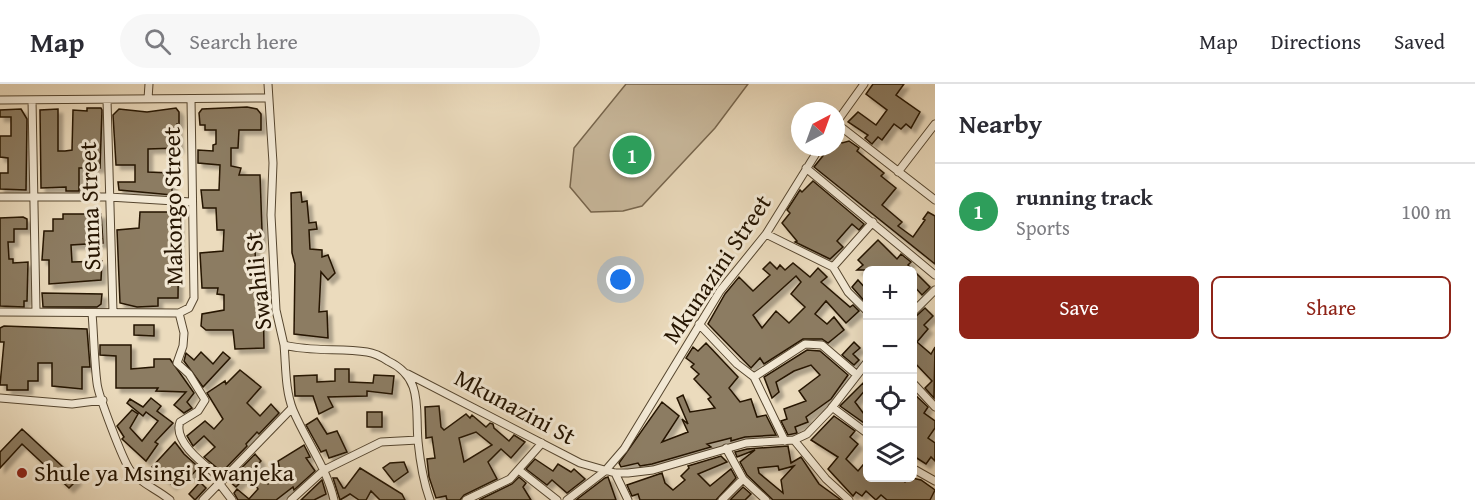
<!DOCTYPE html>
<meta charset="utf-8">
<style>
:root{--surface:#fff;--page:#f7f7f7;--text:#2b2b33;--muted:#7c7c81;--line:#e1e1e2;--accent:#8f2418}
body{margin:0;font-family:"Gentium Book Plus",serif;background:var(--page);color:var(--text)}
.controls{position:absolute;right:18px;bottom:18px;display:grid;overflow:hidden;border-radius:9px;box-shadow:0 6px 24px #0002}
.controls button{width:54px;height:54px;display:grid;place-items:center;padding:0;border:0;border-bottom:2px solid var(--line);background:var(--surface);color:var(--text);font:30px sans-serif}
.compass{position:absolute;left:791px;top:18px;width:54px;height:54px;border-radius:50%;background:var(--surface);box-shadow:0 6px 24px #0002;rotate:41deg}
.you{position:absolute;left:621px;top:196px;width:21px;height:21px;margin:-15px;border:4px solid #fff;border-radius:50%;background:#1a73e8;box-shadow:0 0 0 9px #1a73e833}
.badge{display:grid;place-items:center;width:39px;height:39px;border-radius:50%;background:var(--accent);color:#fff;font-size:20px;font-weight:700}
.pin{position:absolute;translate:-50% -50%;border:3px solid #fff;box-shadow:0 2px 6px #0006}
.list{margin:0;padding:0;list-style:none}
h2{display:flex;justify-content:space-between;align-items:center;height:78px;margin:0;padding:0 24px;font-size:26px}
h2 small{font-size:20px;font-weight:400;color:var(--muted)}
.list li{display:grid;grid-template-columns:39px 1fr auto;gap:18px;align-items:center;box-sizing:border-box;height:96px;padding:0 24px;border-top:2px solid var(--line)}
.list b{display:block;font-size:22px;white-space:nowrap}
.list p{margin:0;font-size:20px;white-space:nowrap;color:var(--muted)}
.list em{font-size:20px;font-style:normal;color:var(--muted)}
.actions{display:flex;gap:12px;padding:18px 24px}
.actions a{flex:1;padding:14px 0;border:2px solid var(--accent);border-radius:9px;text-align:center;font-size:21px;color:var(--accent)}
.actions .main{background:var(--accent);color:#fff}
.icon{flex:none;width:33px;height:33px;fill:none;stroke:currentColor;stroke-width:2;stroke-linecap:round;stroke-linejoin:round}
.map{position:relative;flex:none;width:935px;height:416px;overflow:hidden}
header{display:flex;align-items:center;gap:36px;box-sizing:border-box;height:84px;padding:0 30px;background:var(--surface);border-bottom:2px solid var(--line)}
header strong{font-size:28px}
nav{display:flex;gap:33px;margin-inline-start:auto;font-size:21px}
.search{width:420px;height:54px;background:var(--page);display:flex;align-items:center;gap:15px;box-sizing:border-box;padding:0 21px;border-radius:33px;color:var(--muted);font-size:22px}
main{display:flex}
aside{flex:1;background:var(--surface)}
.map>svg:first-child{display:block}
.green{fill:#c9b99d;stroke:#77664e;stroke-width:1.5}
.building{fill:#8c7b62;stroke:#251400;stroke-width:1.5;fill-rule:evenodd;filter:url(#shadow)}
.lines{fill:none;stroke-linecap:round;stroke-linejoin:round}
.street-casing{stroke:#56462f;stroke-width:9}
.street{stroke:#f2e8d4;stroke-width:7}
.poi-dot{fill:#8f2418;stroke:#f2e8d4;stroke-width:2}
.labels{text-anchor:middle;stroke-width:6;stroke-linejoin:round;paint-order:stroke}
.street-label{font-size:24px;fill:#251400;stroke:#f2e8d4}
.poi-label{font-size:24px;fill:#251400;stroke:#f2e8d4;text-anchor:start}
</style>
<header>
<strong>Map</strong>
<div class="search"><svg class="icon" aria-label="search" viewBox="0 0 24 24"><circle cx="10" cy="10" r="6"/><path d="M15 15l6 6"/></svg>Search here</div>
<nav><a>Map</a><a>Directions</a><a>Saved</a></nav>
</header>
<main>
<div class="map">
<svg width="935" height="416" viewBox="0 0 935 416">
<defs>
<filter id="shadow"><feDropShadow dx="4.5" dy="4.5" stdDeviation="1.5" flood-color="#0004"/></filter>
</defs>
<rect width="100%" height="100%" fill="#ebdbbd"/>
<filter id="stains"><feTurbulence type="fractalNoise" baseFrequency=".00333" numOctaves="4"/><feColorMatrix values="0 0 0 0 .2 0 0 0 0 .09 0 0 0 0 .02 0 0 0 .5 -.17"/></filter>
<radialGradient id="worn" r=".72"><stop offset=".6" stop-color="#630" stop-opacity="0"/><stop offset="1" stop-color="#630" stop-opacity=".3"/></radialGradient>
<path class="green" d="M626,0H748L715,44L642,122L623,127L591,128L570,103L574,64Z"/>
<path class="building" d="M873,0H904L896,11L920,28L911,44L906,40L901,45L894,40L882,56L878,53L872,60L865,54L868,51L848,38L858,28L876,41L887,26L866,10Z
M247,23L257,25L261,30V46H239L238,64H231V82L241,84L239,91H260L262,146L260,163H255L256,193H262L263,201L264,264L235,265L233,246H206L201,242L202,230L224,226V211L217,210L218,204H202L200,169L223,167L224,146H217L216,124H203L201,106H219L220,81L198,79V66L213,67V61L216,60V46H205V41H200L199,29L202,25Z
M87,24H101L102,26L100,84H79V107H66V103L41,104L40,26L58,25V67H65L72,66L73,26L87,27Z
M176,24L179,28V40H177L179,64L148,65V88L172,89V111L119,106L118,98H135V81H116L113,31L119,25L147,28Z
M21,25L27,35L26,106L0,105V89H8V74L0,73V52H11V33H0V26Z
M836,54L842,59L849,57L859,64L857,67L884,89L881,92L896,104L882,121L902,138L898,142L913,153L925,136L923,135L928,128L935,132V180L814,83L830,63H836Z
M813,97L864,140L859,146L852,140L837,157L843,163L830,175L795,158L797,157L782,139L790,129L787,126L800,106L802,108Z
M301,108L302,118L307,117L309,139L316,138L317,145L309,146L310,165L322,166V173L328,171L335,189L328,196L321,188L319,228L327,227L328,254L294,250L295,180L292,169L291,109Z
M140,128H175L179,132L178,214H158V222L137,223L120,219L117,146L139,144Z
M63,130H101L103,159L71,161L72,178L102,177L101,196L49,200V176H42L44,147H53V135H63Z
M23,133L27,135V145H14V158H8L9,175H13V179L28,178L27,217H24V223L0,222V134Z
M878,156L897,175L901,170L911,178L908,181L930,203L922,211L912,200V186H857L863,181L858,176Z
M770,178L777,185L780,181L785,186L793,179L810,193L818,184L827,193L821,198L850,223L853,221L859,227L846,239L826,217L815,230L827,240L834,233L844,246L828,259L822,255H803L764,280L760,274L751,284L708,240L725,210L739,193L753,207L770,191L763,185ZM796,192L801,198L791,210L805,223L789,239L776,227L762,244L753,231Z
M858,196L867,206V220L852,203Z
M42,209L102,210L101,220L97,223H43Z
M925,224L933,232L924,241L928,245L917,258L931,270L935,263L934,314L925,304L932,297L912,276V236Z
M134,241H154V252L134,251Z
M4,242L87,245L90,283H82V305L52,302V279H38V297H28V306H7V301H0L4,258H0V244Z
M854,258L860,264L853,270L859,276L854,281L842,271Z
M706,259L738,293L729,304L740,318L751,315L757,333L766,331L776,351L745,353L731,357V354L707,360L711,363L652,380L640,382L638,379L621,383L619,379L662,318L679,332L662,358L688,348L682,335L688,340L677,314L683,311L690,328L715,324L708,315L711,313L694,295L699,290L691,283L694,280L686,274L693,263L698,267Z
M100,261H131V285L154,283V275H170L194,309L187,318L192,324L184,329L174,321L186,308L156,307L158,304H116V272L100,271Z
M807,266L820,267L848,291L831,315L806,333L808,338L795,343L797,349L788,351L781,337L787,335L784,325L806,317L799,307L820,291L811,281L794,287L776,298L779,308L772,314L764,293Z
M201,268L213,280L223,268L230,274L203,303L184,277L186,269L194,276Z
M335,285H349V298L373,299L374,291L394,292L392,310L367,307V312L328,313L333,323L319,330L313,312H295L294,292L317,291V298L335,297Z
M240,286L261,303L247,319L260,332L271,320L279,329L259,350L257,348L246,360L247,362L222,388L204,373L215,363L204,352L193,362L187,352L205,337L214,345L223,335L207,309L225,297L226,300Z
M863,299L867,304L855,318L867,334V341L840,322Z
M912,308L928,323L924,329L935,337V344L928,354L935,359V377L931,373L926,380L912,371Z
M151,314L161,322L157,327L173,339L155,358L158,360L146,377L122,355L124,353L117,342L132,326L138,330L130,344L142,357L158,337L146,328L143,332L127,319L130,315L143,323Z
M439,322L441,343L444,346L466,330L470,334L472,331L486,343L490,339L493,340L494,344L509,357L514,351L525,358L511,374L501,365L488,378L497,395L464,411L460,416H447L446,412L436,414L429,393L427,375L435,374L432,353L426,354L425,323ZM476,348L492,361L464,378L459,354Z
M367,328H382V343H367Z
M834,332L855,347L850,353L858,360L846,375L858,387L867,376V393H897L905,398L908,393L921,396L935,406L930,416H887L881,411L876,416L866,407L862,412L856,408L853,412L828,385L838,373L811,356Z
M317,334L327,350L337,347L347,368L329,374L326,366L321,368L306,341Z
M22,345L77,396L69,404L22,360L0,384V368Z
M175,358L184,370L214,397L198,384L190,393L185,389L172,401L152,383Z
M304,361L310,373L306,374L315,387L294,406L293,403L276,416H238L234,409L237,405L249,415L258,405L256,402L261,393L268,400L280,387L278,377Z
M788,362L791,379L801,373L819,400L841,416H773L747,391L740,378L755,366L737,373L735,368L747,365ZM778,382L779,386L794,382L781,396L783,409L759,389L758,384Z
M255,370L261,377L236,403L229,397Z
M721,372L727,378L698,390L710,402L731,385L736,394L716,416H640L638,410L632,412L627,401L662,389L665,399L673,406L685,396L681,392L689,384L688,382Z
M535,375L553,387L558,380L571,388L574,385L585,395L567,409L552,396L547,401L526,385Z
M404,378L408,388L394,398L383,384L390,379Z
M360,384L402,410L405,416H380L371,407L366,416H359L350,410L340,416L333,394H337L343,404H345Z
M519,393L526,399L523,403L531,416H479L512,400Z
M608,393L616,416H576L605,394Z
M322,396L326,410L314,416H301Z
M200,398L206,404L195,416L189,410Z
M743,403L751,410L745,416H730Z"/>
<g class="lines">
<defs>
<path id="street" d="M268,0L273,79L271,131L276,226L284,261C311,268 340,264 367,268C374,269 382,273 388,277C424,294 415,325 418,357C420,377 423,397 430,416
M148,15L149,0
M0,16L268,14
M32,16L36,226
M107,16L113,228
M836,39L935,116
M836,39L864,0
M806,84L935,191
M898,88L935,40
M0,113H109L191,118
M766,150L833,183L873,138
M833,183L848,208L868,228
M0,228L179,229L189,224L194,214L191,15
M92,229C94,252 94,276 97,299C98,311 123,376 130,386C141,400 157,405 170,416
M179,229L184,249L183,262L177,279L189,290L205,316L198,327L180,338C172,359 209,384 223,396
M912,229L935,206
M699,240L737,280L754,293L785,357
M284,261C286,282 285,306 293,326C306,357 327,384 334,416
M408,290L580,379L615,389H628L653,386L746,359L794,356L807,350L830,326L868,277
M754,293L805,260L822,261L857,291
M912,298L935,323
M0,314L72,320L103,316
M832,323L868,350
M794,356L826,395L849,416
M726,364L743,395L766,416
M912,384L935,397
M520,387L557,416
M615,389L628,416
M219,399L232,416
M203,416L292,324
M291,416L324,386L381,358L418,356
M466,416L510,395L542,359
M567,416L605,387L624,365L720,207L766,150L820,63
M722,416L743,395"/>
</defs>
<use href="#street" class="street-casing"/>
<use href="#street" class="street"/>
</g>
<circle class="poi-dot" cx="22" cy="389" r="6"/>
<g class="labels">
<g class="street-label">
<text transform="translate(90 122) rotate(-92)" y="8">Sunna Street</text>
<text transform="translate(173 122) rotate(-91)" y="8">Makongo Street</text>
<text transform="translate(717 185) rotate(-56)" y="8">Mkunazini Street</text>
<text transform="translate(258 197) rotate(-96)" y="8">Swahili St</text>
<text transform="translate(515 323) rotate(28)" y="8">Mkunazini St</text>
</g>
<g class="poi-label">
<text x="34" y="397">Shule ya Msingi Kwanjeka</text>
</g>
</g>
<rect width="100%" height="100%" filter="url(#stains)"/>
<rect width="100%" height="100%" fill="url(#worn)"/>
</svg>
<div class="controls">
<button>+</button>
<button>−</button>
<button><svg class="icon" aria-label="locate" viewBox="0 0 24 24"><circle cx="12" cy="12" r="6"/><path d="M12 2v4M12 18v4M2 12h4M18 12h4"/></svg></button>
<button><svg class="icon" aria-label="layers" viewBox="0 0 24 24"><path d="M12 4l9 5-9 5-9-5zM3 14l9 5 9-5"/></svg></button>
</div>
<svg class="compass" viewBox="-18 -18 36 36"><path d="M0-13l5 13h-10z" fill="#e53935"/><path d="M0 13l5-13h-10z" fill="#7c7c81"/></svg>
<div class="you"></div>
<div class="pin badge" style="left:632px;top:71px;background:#2e9e5b">1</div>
</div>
<aside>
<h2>Nearby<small></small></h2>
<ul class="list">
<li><span class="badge" style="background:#2e9e5b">1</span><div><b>running track</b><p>Sports</p></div><em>100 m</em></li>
</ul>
<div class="actions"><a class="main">Save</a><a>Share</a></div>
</aside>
</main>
